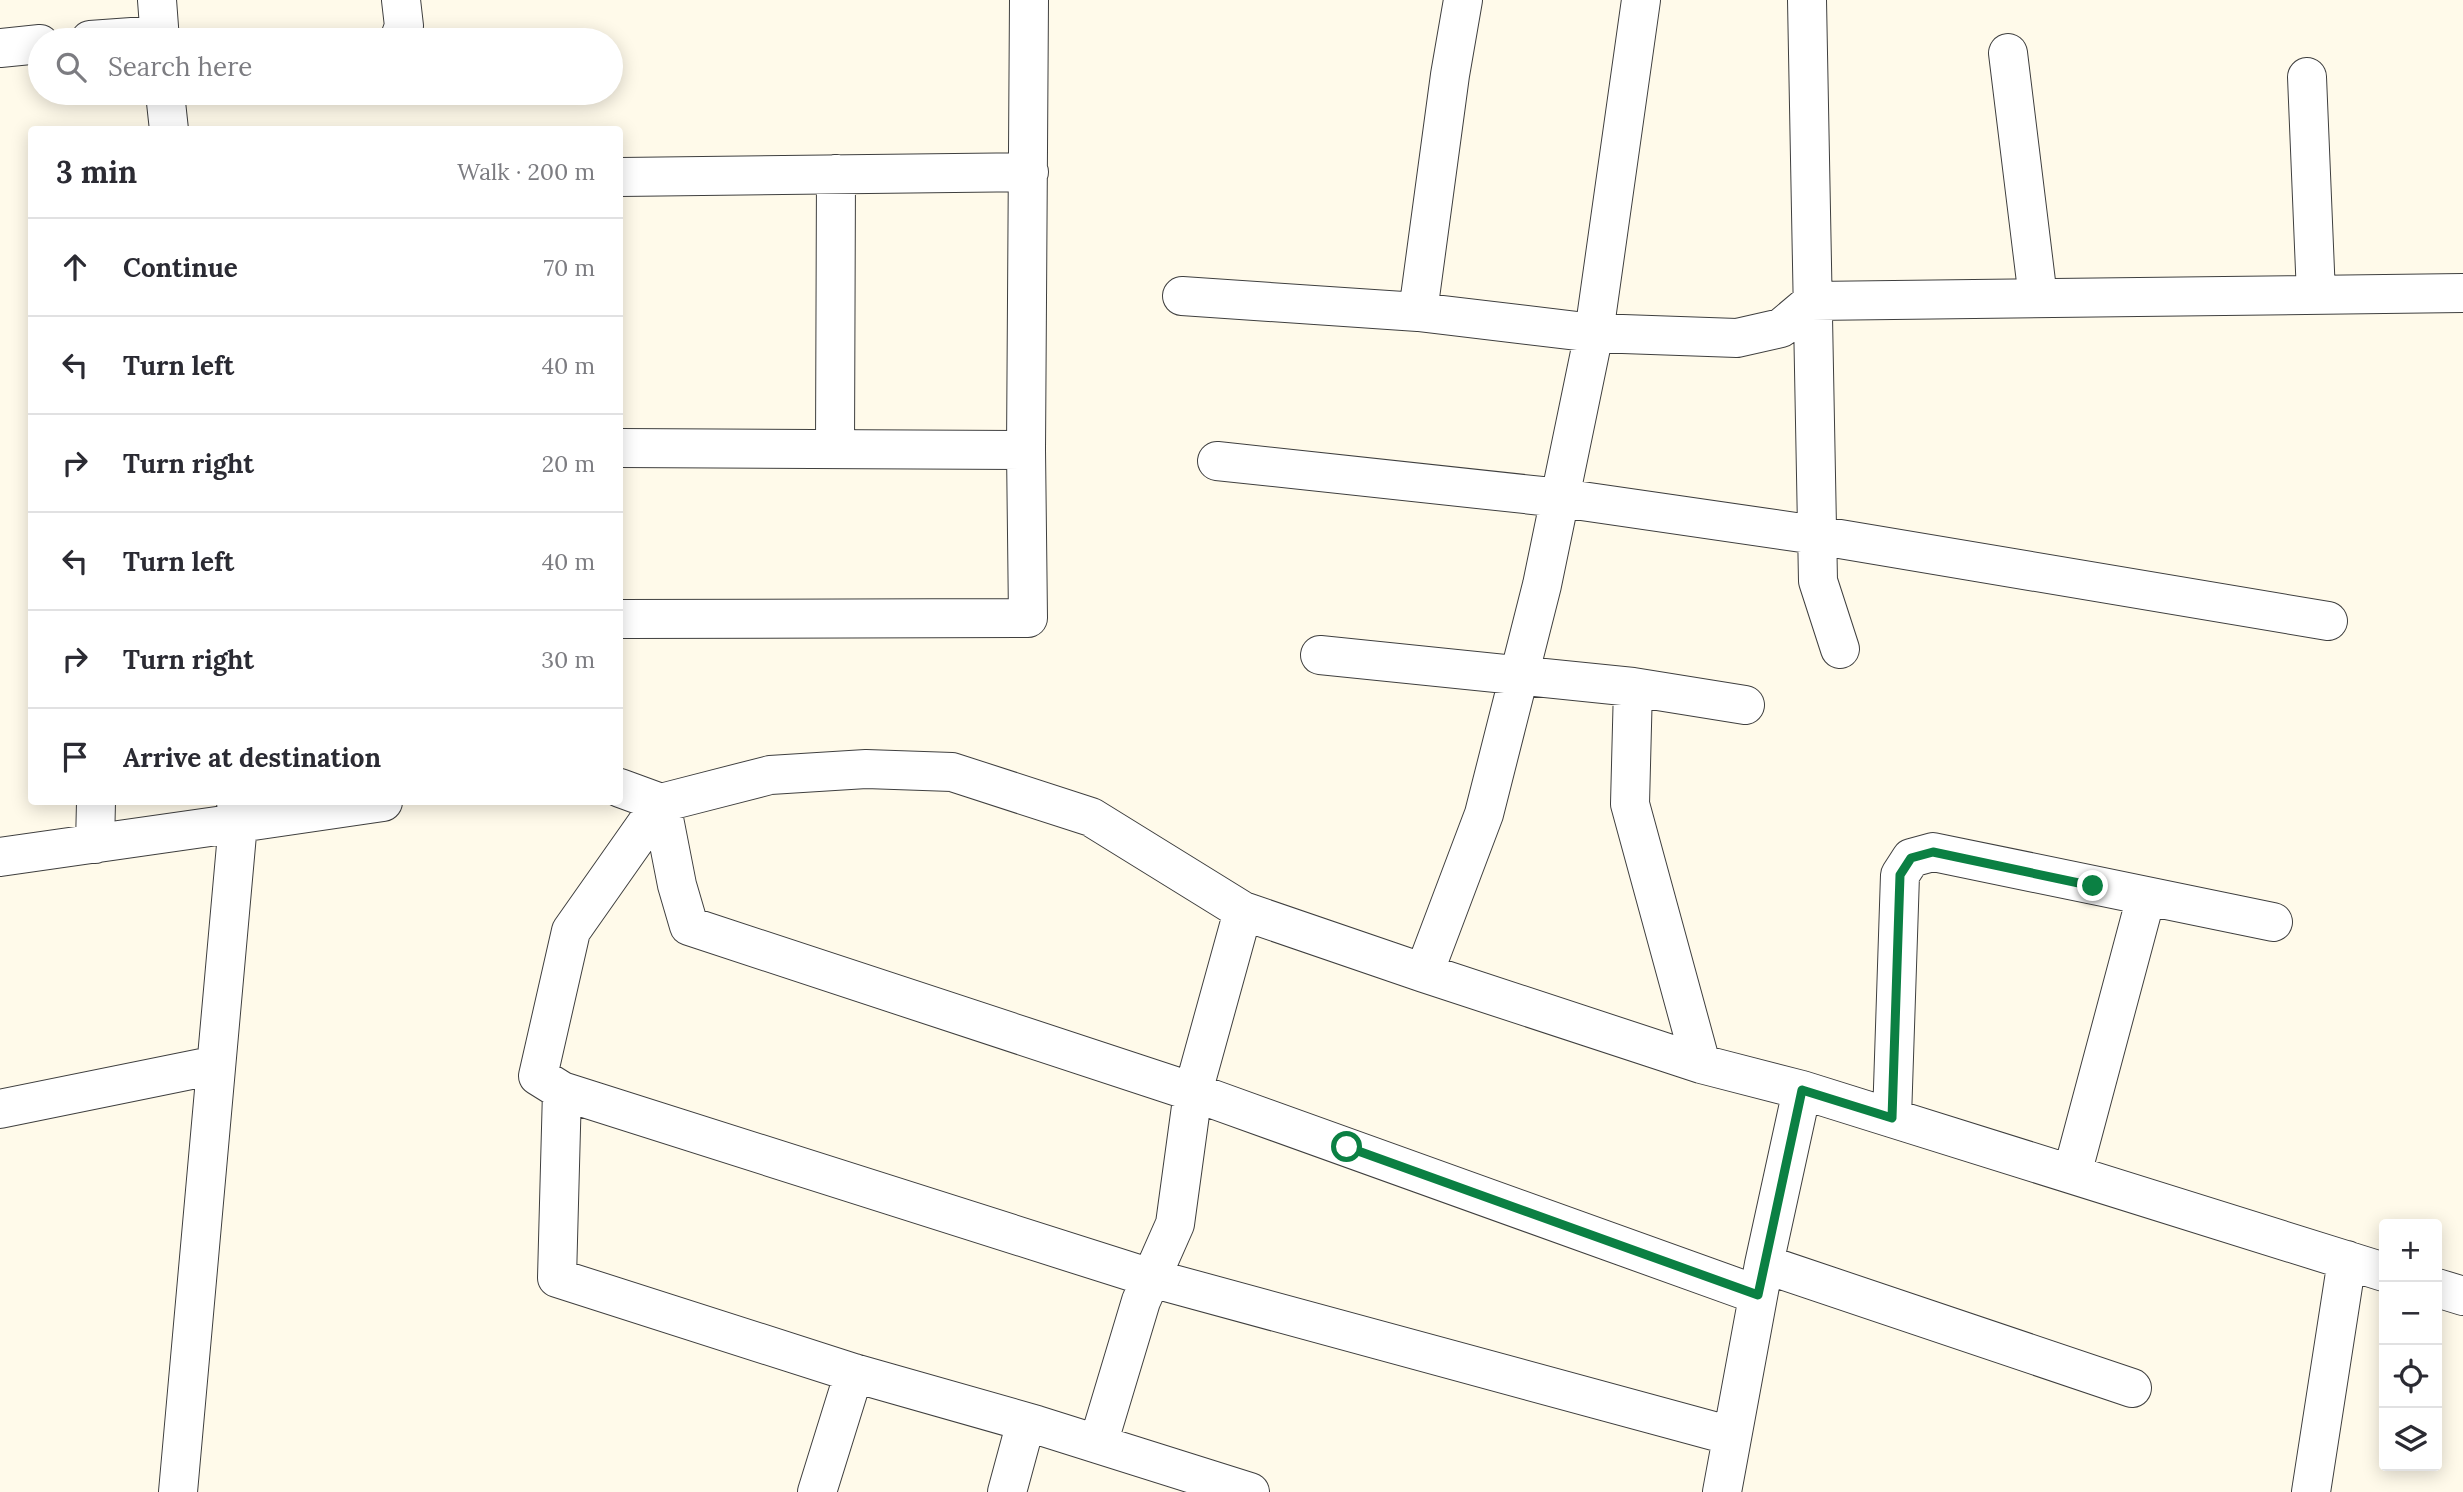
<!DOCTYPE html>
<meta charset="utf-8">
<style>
:root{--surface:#fff;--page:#f7f7f7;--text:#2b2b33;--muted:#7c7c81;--line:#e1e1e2}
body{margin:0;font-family:Lora,serif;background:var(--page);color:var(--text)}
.controls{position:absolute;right:21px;bottom:21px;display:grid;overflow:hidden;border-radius:7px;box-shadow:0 4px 18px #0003}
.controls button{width:63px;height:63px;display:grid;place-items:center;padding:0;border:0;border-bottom:2px solid var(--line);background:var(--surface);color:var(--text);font:35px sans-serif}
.stop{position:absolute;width:21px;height:21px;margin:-16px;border:5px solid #0b8043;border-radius:50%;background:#fff}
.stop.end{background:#0b8043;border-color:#fff;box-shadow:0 2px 7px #0008}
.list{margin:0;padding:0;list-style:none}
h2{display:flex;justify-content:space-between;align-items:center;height:91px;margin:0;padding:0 28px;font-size:30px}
h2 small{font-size:23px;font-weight:400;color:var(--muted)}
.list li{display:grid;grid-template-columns:46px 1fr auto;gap:21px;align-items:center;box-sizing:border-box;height:98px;padding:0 28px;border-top:2px solid var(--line)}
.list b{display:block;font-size:26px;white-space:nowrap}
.list em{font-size:23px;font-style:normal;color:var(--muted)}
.icon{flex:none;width:38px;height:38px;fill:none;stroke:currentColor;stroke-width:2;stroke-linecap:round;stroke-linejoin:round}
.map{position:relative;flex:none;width:2463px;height:1492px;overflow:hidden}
.search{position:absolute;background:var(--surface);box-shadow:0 4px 18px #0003;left:28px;top:28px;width:595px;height:77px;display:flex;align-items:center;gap:18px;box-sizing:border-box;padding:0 24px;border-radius:38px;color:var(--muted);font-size:26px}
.panel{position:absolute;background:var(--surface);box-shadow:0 4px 18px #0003;left:28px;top:126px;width:595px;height:679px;border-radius:7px}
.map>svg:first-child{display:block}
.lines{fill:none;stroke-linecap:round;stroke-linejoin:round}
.minor-casing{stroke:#3f3f3f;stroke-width:40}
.minor{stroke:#fff;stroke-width:38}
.route{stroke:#0b8043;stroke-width:9}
</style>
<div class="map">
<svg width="2463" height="1492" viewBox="0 0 2463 1492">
<rect width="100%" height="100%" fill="#fffaea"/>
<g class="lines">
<defs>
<path id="minor" d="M157,0L160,40
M1807,0L1818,581L1840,649
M90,40L160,35
M399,40L404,26L401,0
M0,48L40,44
M2008,53L2038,298
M2307,77L2316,295
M165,93L169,130
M620,177L1029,172
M1182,296L1418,312L1594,333L1737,338L1781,328L1813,301L2463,293
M1418,312L1450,75L1463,0
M620,448L1026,450
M835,448L836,174
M1217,461L1561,498L1816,535L2328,621
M620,619L1028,618L1026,450L1029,0
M1320,655L1633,687L1745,705
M1633,687L1630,804L1701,1064
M620,788L661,803L677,885L689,926L1193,1092L1758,1295
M95,844L96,802
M0,857L238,823L236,802
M1424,973L1484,814L1542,585L1594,333L1641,0
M562,1091L557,1278L854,1373L1037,1425L1250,1492
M0,1109L216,1065
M1892,1118L1900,875L1911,858L1933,852L2273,922
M2072,1174L2146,897
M1764,1264L2132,1388
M2437,1288L2463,1296
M1732,1436L1151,1278L562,1091L538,1076L571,931L661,803L770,775L866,769L952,772L1091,817L1243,911L1424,973L1701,1064L1802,1090L2384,1272
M1098,1444L1141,1301L1175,1224L1193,1092L1243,911
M178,1492L238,823L383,802
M817,1492L854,1373
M1007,1492L1026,1422
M1722,1492L1764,1264L1802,1090
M2311,1492L2347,1260"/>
</defs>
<use href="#minor" class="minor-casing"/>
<use href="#minor" class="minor"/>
</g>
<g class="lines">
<path class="route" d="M1347,1147L1758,1295L1802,1090L1892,1118L1900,875L1911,858L1933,852L2093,886"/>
</g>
</svg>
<div class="controls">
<button>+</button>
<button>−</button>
<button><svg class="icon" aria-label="locate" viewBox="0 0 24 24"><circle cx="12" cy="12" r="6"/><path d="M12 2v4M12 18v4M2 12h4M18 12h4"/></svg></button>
<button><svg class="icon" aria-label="layers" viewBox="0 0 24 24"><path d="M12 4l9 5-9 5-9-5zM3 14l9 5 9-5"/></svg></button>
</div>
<div class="stop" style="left:1347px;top:1147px"></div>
<div class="stop end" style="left:2093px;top:886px"></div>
<div class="search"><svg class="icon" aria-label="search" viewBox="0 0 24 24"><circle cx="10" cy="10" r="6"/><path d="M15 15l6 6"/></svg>Search here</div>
<section class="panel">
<h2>3 min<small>Walk · 200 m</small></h2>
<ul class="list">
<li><svg class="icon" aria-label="ahead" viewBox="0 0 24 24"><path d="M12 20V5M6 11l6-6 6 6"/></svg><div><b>Continue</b></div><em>70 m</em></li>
<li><svg class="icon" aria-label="left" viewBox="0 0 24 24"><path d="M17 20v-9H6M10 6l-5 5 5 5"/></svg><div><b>Turn left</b></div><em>40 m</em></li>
<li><svg class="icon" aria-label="right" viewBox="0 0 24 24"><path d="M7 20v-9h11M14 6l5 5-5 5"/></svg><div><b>Turn right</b></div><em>20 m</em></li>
<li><svg class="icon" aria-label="left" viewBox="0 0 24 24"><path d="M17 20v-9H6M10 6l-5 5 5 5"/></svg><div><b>Turn left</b></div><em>40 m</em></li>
<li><svg class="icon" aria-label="right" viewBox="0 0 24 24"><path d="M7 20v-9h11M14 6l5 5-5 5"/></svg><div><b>Turn right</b></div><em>30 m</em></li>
<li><svg class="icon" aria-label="arrive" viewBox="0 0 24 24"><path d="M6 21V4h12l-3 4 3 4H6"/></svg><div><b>Arrive at destination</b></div></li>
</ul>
</section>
</div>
